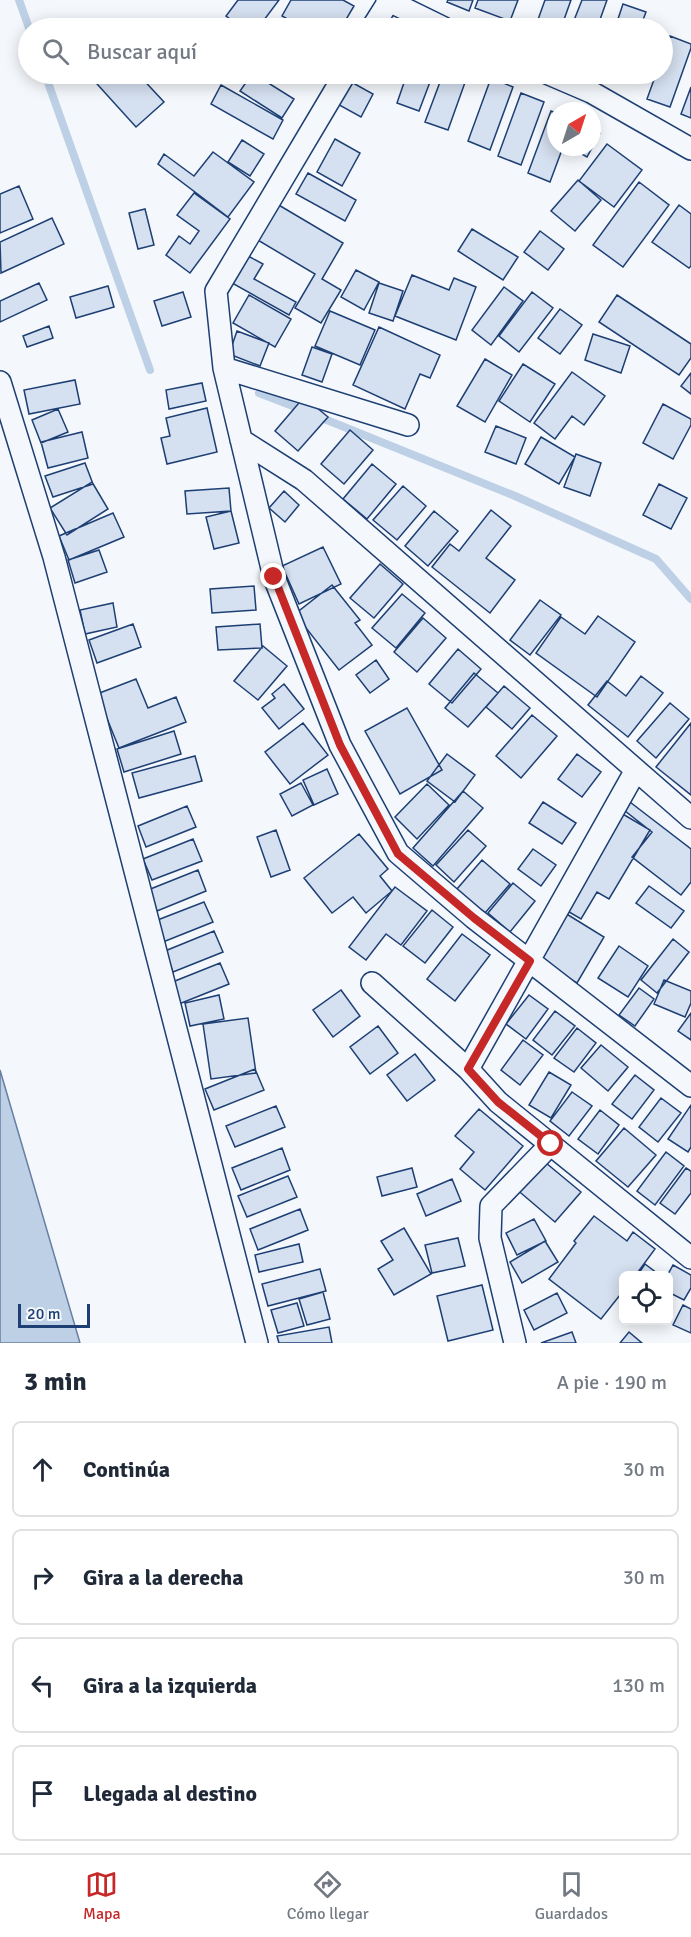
<!DOCTYPE html>
<html lang="es">
<meta charset="utf-8">
<style>
:root{--surface:#fff;--page:#f6f6f7;--text:#1f2937;--muted:#747a83;--line:#e0e1e3;--accent:#c62828}
body{margin:0;font-family:Signika,sans-serif;background:var(--page);color:var(--text)}
.controls{position:absolute;right:18px;bottom:18px;display:grid;overflow:hidden;border-radius:9px;box-shadow:0 3px 15px #0003}
.controls button{width:54px;height:54px;display:grid;place-items:center;padding:0;border:0;border-bottom:2px solid var(--line);background:var(--surface);color:var(--text);font:30px sans-serif}
.compass{position:absolute;left:547px;top:102px;width:54px;height:54px;border-radius:50%;background:var(--surface);box-shadow:0 3px 15px #0003;rotate:39deg}
.scale{position:absolute;left:18px;bottom:15px;width:72px;box-sizing:border-box;padding-left:6px;border:3px solid #1d3f73;border-top:0;font-size:16px;line-height:21px;white-space:nowrap;color:#1d3f73;-webkit-text-stroke:4px #f4f7fb;paint-order:stroke}
.stop{position:absolute;width:18px;height:18px;margin:-14px;border:4px solid #c62828;border-radius:50%;background:#fff}
.stop.end{background:#c62828;border-color:#fff;box-shadow:0 2px 6px #0008}
.list{margin:0;padding:0;list-style:none}
h2{display:flex;justify-content:space-between;align-items:center;height:78px;margin:0;padding:0 24px;font-size:26px}
h2 small{font-size:20px;font-weight:400;color:var(--muted)}
.list li{display:grid;grid-template-columns:39px 1fr auto;gap:18px;align-items:center;box-sizing:border-box;height:96px;margin:0 12px 12px;padding:0 12px;border:2px solid var(--line);border-radius:9px}
.list b{display:block;font-size:22px;white-space:nowrap}
.list em{font-size:20px;font-style:normal;color:var(--muted)}
.icon{flex:none;width:33px;height:33px;fill:none;stroke:currentColor;stroke-width:2;stroke-linecap:round;stroke-linejoin:round}
.map{position:relative;flex:none;width:691px;height:1343px;overflow:hidden}
.search{position:absolute;background:var(--surface);box-shadow:0 3px 15px #0003;left:18px;right:18px;top:18px;height:66px;display:flex;align-items:center;gap:15px;box-sizing:border-box;padding:0 21px;border-radius:33px;color:var(--muted);font-size:22px}
.sheet{height:510px;background:var(--surface)}
nav{display:flex;justify-content:space-around;align-items:center;box-sizing:border-box;height:84px;border-top:2px solid var(--line);background:var(--surface);font-size:16px;color:var(--muted)}
nav a{display:grid;justify-items:center;gap:3px}
nav .on{color:var(--accent)}
.map>svg:first-child{display:block}
.water{fill:#bed0e5;stroke:#687fa3;stroke-width:1.5}
.lines{fill:none;stroke-linecap:round;stroke-linejoin:round}
.stream{stroke:#bed0e5;stroke-width:8}
.building{fill:#d5e0f0;stroke:#1d3f73;stroke-width:1.5}
.minor-casing{stroke:#1d3f73;stroke-width:24}
.minor{stroke:#f4f7fb;stroke-width:21}
.route{stroke:#c62828;stroke-width:8}
</style>
<div class="map">
<svg width="691" height="1343" viewBox="0 0 691 1343">
<rect width="100%" height="100%" fill="#f4f7fb"/>
<path class="water" d="M0,1070L80,1343H0Z"/>
<g class="lines">
<path class="stream" d="M19,0L29,28
M45,74L150,370
M259,393L303,410
M317,416L515,496L656,559L691,599"/>
</g>
<path class="building" d="M238,0H279L258,28H243L226,16Z
M291,0H343L354,6L341,28H303L282,16Z
M448,0H473L469,11L447,2Z
M478,0H518L510,21L475,8Z
M545,0H571L561,28H535Z
M582,0H607L597,28H571Z
M623,4L646,12L640,28H615Z
M670,36L691,44V48L670,107L647,99L656,74H662V57Z
M88,74H138L164,102L136,127Z
M252,74H254L294,99L282,118L240,91Z
M373,74H393L384,83Z
M407,74H433L419,111L397,103Z
M443,74H468L448,130L425,122Z
M344,78L373,94L361,117L332,101Z
M491,78L513,87L490,150L468,141Z
M221,85L283,120L273,139L211,104Z
M691,87V118L681,114Z
M521,93L544,102L521,165L498,156Z
M551,111L556,113V147H563L550,182L528,173Z
M592,129L600,133L587,157L569,147H592Z
M335,139L360,153L342,186L317,172Z
M242,140L264,154L250,176L228,162Z
M607,144L642,170L614,207L579,181Z
M213,152L254,182L228,217L158,164L164,154L194,176Z
M308,173L356,200L345,221L296,194Z
M578,180L601,200L575,231L551,211Z
M639,182L669,205L623,267L593,245Z
M19,186L33,219L0,233V194Z
M194,193L230,219L190,273L166,255L179,236L190,244L199,231L177,215Z
M277,204L343,243L322,279L341,290L321,323L295,308L315,274L256,239Z
M679,205L691,214V266L689,268L652,242Z
M145,209L154,245L138,249L129,213Z
M52,218L64,244L1,273L0,242Z
M472,229L518,257L503,280L458,251Z
M540,231L564,249L548,270L524,252Z
M248,256L263,264L254,279L296,302L289,315L232,283Z
M356,270L379,282L364,310L341,297Z
M412,275L449,290L454,278L476,287L456,340L395,316Z
M39,283L47,300L0,322V301Z
M379,283L403,291L393,321L369,313Z
M108,286L114,307L76,318L70,297Z
M504,287L523,301L491,345L472,330Z
M183,292L191,317L162,326L154,301Z
M532,292L553,308L519,352L499,336Z
M249,295L291,319L275,347L233,323Z
M617,295L691,344V358L679,375L599,322Z
M560,309L582,325L560,354L538,338Z
M330,311L375,330L360,365L315,346Z
M49,326L53,338L27,347L23,336Z
M379,327L440,355L430,378L420,374L405,409L353,385Z
M237,331L269,343L260,366L229,354Z
M593,334L630,346L621,373L585,360Z
M312,347L332,354L322,382L302,375Z
M485,359L512,375L485,422L457,406Z
M523,364L555,384L530,422L499,401Z
M572,372L605,396L584,425L572,416L555,439L534,423Z
M691,373V394L681,386Z
M75,380L80,404L29,414L24,390Z
M202,383L206,401L169,409L166,390Z
M304,397L328,417L298,451L275,431Z
M663,404L691,419V425L673,459L643,443Z
M207,408L217,452L167,464L161,438L170,436L166,418Z
M58,409L68,432L41,443L32,420Z
M496,426L526,438L516,464L485,452Z
M350,430L373,450L344,484L321,464Z
M82,432L88,458L48,468L41,442Z
M541,437L575,457L559,484L525,464Z
M576,454L601,463L590,496L564,487Z
M85,463L93,484L53,497L45,476Z
M372,464L396,484L367,519L343,499Z
M92,482L108,509L67,535L50,508Z
M659,484L687,498L671,529L643,515Z
M403,486L426,506L397,540L373,520Z
M229,488L231,511L187,514L185,491Z
M284,491L299,505L285,522L269,508Z
M491,510L511,526L486,558L515,580L490,613L432,567L450,544L459,551Z
M231,511L239,543L214,549L206,517Z
M434,511L458,531L428,566L405,546Z
M113,513L124,537L69,560L59,536Z
M323,547L341,584L299,604L282,566Z
M99,550L107,572L75,583L68,560Z
M380,564L403,584L374,618L350,598Z
M332,585L360,620L355,623L372,645L339,670L295,614Z
M254,586L256,610L212,613L210,589Z
M402,594L425,613L396,648L372,628Z
M540,600L561,615L530,655L510,640Z
M113,603L117,627L85,634L80,610Z
M598,616L635,642L597,697L536,653L561,617L585,634Z
M423,618L446,638L417,672L394,652Z
M133,624L141,647L97,663L89,640Z
M260,624L262,648L218,650L216,627Z
M263,646L287,666L258,700L234,681Z
M458,649L481,669L452,703L429,684Z
M376,660L389,679L370,693L356,675Z
M474,673L498,693L468,727L445,708Z
M641,676L663,693L628,737L588,705L607,681L626,696Z
M136,679L148,708L176,697L186,722L119,748L97,694Z
M284,684L304,709L279,729L262,708L275,698L272,694Z
M504,686L530,708L512,729L486,707Z
M670,703L689,719L656,758L637,741Z
M407,708L442,770L400,794L365,731Z
M532,715L557,736L521,778L496,756Z
M303,723L328,755L290,784L265,752Z
M691,723V795L656,767Z
M174,731L181,754L124,772L117,749Z
M447,754L475,775L455,802L427,781Z
M577,754L601,772L582,797L558,779Z
M195,756L202,781L139,798L132,773Z
M327,769L338,794L314,805L303,780Z
M301,783L313,805L292,816L280,794Z
M427,784L449,805L417,839L395,817Z
M463,791L483,808L433,866L413,848Z
M626,799L691,849V882L681,895L632,857L652,832L620,807Z
M543,802L576,823L562,844L529,823Z
M187,806L196,827L146,847L138,826Z
M621,813L650,830L609,899L597,892L581,919L564,909Z
M276,830L290,870L271,877L257,837Z
M468,830L486,846L454,882L436,865Z
M359,834L388,869L380,876L392,891L366,913L353,897L332,913L304,878Z
M193,839L202,861L152,880L143,859Z
M533,849L556,865L541,886L518,869Z
M482,860L510,884L485,913L457,889Z
M198,870L206,891L157,911L148,890Z
M513,883L535,901L510,932L488,913Z
M649,886L684,911L671,928L636,903Z
M395,887L427,911L401,945L386,934L366,960L349,947Z
M204,902L213,922L163,942L155,921Z
M432,910L453,927L425,963L403,946Z
M565,913L604,937L577,983L537,960Z
M214,931L223,952L173,972L165,951Z
M462,934L490,955L455,1001L427,979Z
M673,939L689,952L657,993L641,980Z
M619,946L648,966L628,997L598,978Z
M220,963L229,984L179,1004L170,983Z
M664,980L691,991V1003L685,1017L654,1004Z
M639,988L654,999L635,1026L619,1015Z
M341,990L360,1016L333,1037L313,1010Z
M219,995L224,1019L190,1026L185,1003Z
M529,995L548,1009L526,1039L506,1024Z
M555,1011L575,1026L552,1055L533,1040Z
M691,1013V1040L678,1031Z
M248,1018L256,1073L211,1079L203,1024Z
M378,1026L398,1053L370,1074L350,1047Z
M577,1028L596,1043L574,1072L554,1058Z
M523,1040L543,1055L520,1085L501,1070Z
M601,1045L628,1067L608,1091L581,1068Z
M415,1054L435,1080L407,1101L387,1075Z
M255,1069L264,1090L214,1110L205,1089Z
M549,1072L571,1085L551,1118L529,1105Z
M635,1075L654,1090L632,1119L612,1104Z
M572,1092L592,1106L569,1136L550,1121Z
M661,1098L681,1113L658,1142L639,1127Z
M691,1105V1147L688,1152L668,1139Z
M276,1106L285,1127L235,1147L226,1126Z
M479,1109L523,1146L485,1190L460,1169L474,1152L455,1136Z
M600,1110L619,1125L598,1154L578,1139Z
M624,1128L656,1155L628,1187L596,1161Z
M282,1148L290,1170L241,1190L232,1168Z
M666,1152L684,1166L655,1205L637,1191Z
M540,1158L581,1192L555,1222L515,1188Z
M412,1168L417,1187L382,1196L377,1177Z
M686,1168L691,1171V1193L675,1214L660,1203Z
M288,1176L297,1197L247,1217L238,1196Z
M452,1179L461,1201L426,1216L417,1194Z
M300,1209L308,1230L258,1250L250,1229Z
M594,1216L627,1241L633,1232L655,1249L635,1276H624V1290L601,1319L549,1279L576,1243L574,1241Z
M534,1219L546,1241L517,1255L506,1233Z
M404,1228L431,1274L394,1295L378,1269L393,1260L381,1241Z
M458,1238L465,1266L432,1273L425,1245Z
M545,1241L558,1262L522,1283L510,1262Z
M299,1244L303,1262L259,1272L255,1255Z
M645,1264L661,1276H637Z
M673,1265L691,1275V1288L684,1300L668,1292V1276H667Z
M320,1269L326,1291L268,1306L262,1284Z
M482,1285L493,1330L448,1341L437,1296Z
M323,1292L330,1319L307,1325L299,1299Z
M557,1293L567,1313L534,1330L524,1310Z
M297,1303L304,1326L278,1333L271,1310Z
M683,1305L691,1309V1333L673,1325Z
M329,1327L332,1343H279L277,1336Z
M572,1332L576,1343H541Z
M629,1332L642,1343H620Z"/>
<g class="lines">
<defs>
<path id="minor" d="M387,0L444,28
M372,28L389,1
M345,74L216,291L224,368L274,577L340,745L398,853L474,918L691,1086
M549,74L591,92L691,149
M224,368L408,425
M0,382L54,557L257,1343
M241,440L304,480L691,818
M636,770L468,1069L498,1102L691,1258
M372,983L468,1069
M515,1343L490,1238L491,1206L551,1144"/>
</defs>
<use href="#minor" class="minor-casing"/>
<use href="#minor" class="minor"/>
</g>
<g class="lines">
<path class="route" d="M274,577L340,745L398,854L474,918L530,961L468,1069L498,1102L551,1144"/>
</g>
</svg>
<div class="controls">
<button><svg class="icon" aria-label="locate" viewBox="0 0 24 24"><circle cx="12" cy="12" r="6"/><path d="M12 2v4M12 18v4M2 12h4M18 12h4"/></svg></button>
</div>
<svg class="compass" viewBox="-18 -18 36 36"><path d="M0-13l5 13h-10z" fill="#e53935"/><path d="M0 13l5-13h-10z" fill="#747a83"/></svg>
<div class="scale">20 m</div>
<div class="stop" style="left:551px;top:1144px"></div>
<div class="stop end" style="left:274px;top:577px"></div>
<div class="search"><svg class="icon" aria-label="search" viewBox="0 0 24 24"><circle cx="10" cy="10" r="6"/><path d="M15 15l6 6"/></svg>Buscar aquí</div>
</div>
<section class="sheet">
<h2>3 min<small>A pie · 190 m</small></h2>
<ul class="list">
<li><svg class="icon" aria-label="ahead" viewBox="0 0 24 24"><path d="M12 20V5M6 11l6-6 6 6"/></svg><div><b>Continúa</b></div><em>30 m</em></li>
<li><svg class="icon" aria-label="right" viewBox="0 0 24 24"><path d="M7 20v-9h11M14 6l5 5-5 5"/></svg><div><b>Gira a la derecha</b></div><em>30 m</em></li>
<li><svg class="icon" aria-label="left" viewBox="0 0 24 24"><path d="M17 20v-9H6M10 6l-5 5 5 5"/></svg><div><b>Gira a la izquierda</b></div><em>130 m</em></li>
<li><svg class="icon" aria-label="arrive" viewBox="0 0 24 24"><path d="M6 21V4h12l-3 4 3 4H6"/></svg><div><b>Llegada al destino</b></div></li>
</ul>
</section>
<nav>
<a class="on"><svg class="icon" aria-label="map" viewBox="0 0 24 24"><path d="M3 6l6-2 6 2 6-2v14l-6 2-6-2-6 2zM9 4v14M15 6v14"/></svg>Mapa</a>
<a><svg class="icon" aria-label="directions" viewBox="0 0 24 24"><path d="M12 3l9 9-9 9-9-9zM9 14v-3h6M13 9l2 2-2 2"/></svg>Cómo llegar</a>
<a><svg class="icon" aria-label="saved" viewBox="0 0 24 24"><path d="M7 4h10v16l-5-4-5 4z"/></svg>Guardados</a>
</nav>
